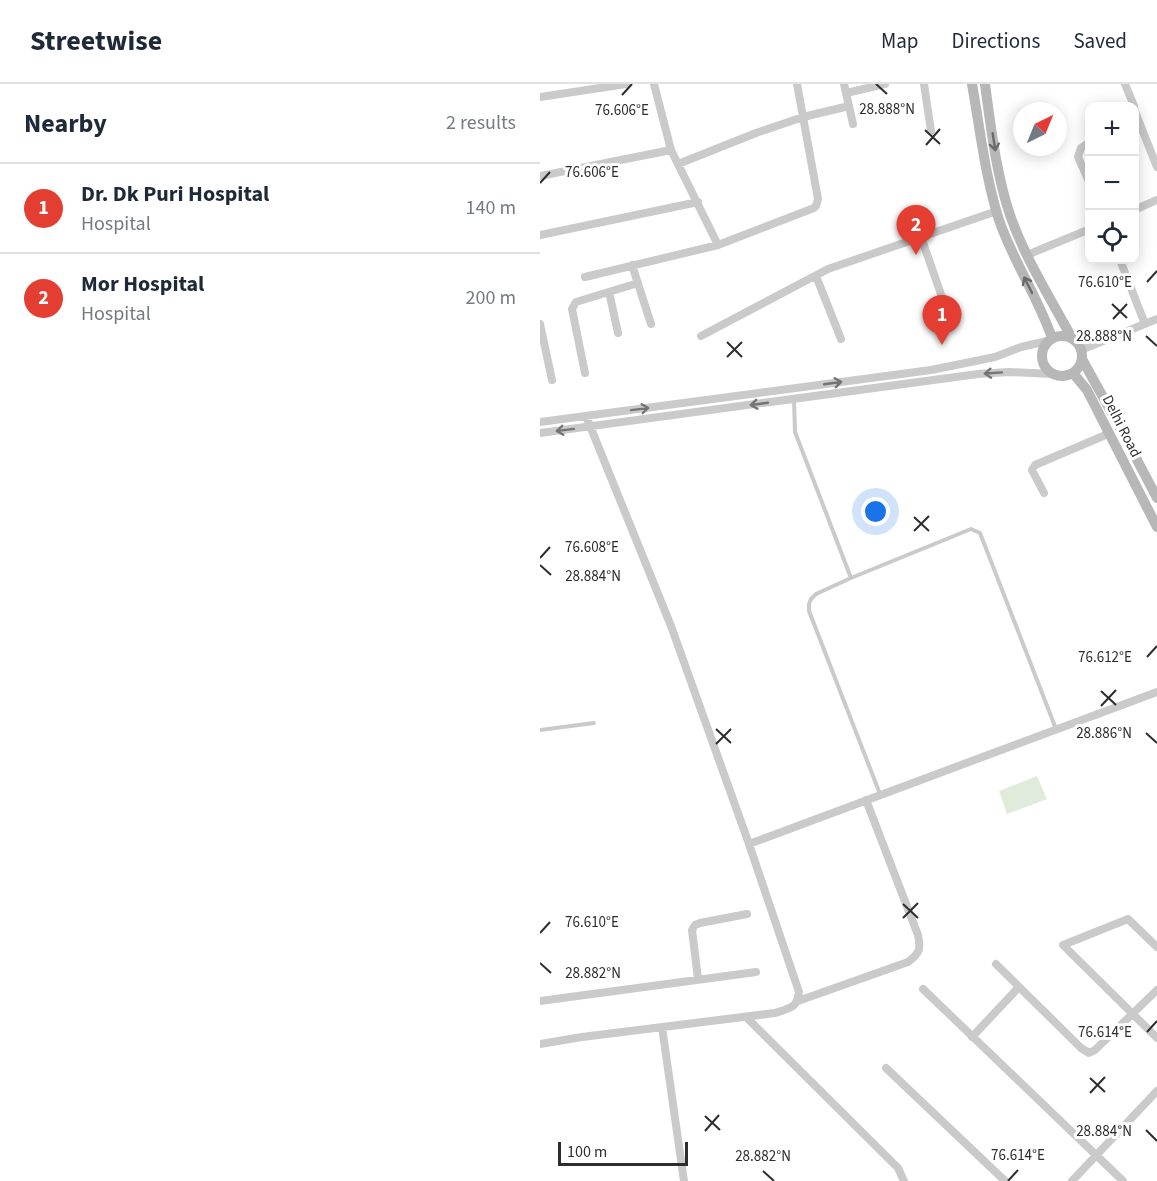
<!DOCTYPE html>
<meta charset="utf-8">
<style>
:root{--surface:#fff;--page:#f6f6f7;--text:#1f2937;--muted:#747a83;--line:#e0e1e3;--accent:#e33e31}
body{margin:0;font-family:"Source Sans 3",sans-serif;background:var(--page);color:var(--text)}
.controls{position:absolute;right:18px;top:18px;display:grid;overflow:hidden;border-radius:12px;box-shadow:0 3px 15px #0003}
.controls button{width:54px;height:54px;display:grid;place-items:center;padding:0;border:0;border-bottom:2px solid var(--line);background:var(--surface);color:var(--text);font:30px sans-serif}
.compass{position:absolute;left:473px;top:18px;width:54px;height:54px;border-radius:50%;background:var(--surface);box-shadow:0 3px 15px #0003;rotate:43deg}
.scale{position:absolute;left:18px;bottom:15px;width:130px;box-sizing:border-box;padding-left:6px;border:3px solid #2d2d2d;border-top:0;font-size:16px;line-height:21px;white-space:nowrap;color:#2d2d2d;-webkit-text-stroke:4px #fff;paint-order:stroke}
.you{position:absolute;left:336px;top:428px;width:21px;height:21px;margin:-15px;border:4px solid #fff;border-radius:50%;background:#1a73e8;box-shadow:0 0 0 9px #1a73e833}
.badge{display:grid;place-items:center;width:39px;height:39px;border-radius:50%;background:var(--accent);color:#fff;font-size:20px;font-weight:700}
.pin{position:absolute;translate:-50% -50px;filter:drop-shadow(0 2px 3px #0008)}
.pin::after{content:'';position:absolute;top:32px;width:21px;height:18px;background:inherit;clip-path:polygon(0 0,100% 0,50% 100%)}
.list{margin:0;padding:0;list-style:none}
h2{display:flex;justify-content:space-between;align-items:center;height:78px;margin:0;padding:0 24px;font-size:26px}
h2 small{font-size:20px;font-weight:400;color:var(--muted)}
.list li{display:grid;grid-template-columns:39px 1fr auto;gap:18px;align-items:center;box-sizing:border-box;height:90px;padding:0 24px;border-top:2px solid var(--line)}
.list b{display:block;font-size:22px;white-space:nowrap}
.list p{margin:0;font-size:20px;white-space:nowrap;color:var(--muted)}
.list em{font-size:20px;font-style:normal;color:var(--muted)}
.icon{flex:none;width:33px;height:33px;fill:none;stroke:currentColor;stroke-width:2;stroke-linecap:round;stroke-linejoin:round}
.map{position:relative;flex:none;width:617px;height:1097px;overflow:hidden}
header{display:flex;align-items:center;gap:36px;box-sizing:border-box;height:84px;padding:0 30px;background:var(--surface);border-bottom:2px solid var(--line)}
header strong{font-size:28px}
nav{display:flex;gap:33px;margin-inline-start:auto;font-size:21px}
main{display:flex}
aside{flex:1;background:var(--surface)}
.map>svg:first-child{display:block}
.green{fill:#e1ebdb}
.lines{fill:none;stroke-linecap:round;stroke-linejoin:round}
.service{stroke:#cacaca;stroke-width:4}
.minor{stroke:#cacaca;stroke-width:8}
.secondary{stroke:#b7b7b7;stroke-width:10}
.oneway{stroke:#6b6b6b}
.oneway2{stroke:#747474}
.ticks{fill:none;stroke:#2d2d2d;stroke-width:2}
.labels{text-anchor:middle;stroke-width:6;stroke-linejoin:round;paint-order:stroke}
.street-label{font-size:15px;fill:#2d2d2d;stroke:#fff}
.ticks-label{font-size:15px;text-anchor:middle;fill:#2d2d2d;stroke:#fff;stroke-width:6;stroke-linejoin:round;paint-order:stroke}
</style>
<header>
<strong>Streetwise</strong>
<nav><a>Map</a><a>Directions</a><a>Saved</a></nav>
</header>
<main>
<aside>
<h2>Nearby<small>2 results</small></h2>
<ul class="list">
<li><span class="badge">1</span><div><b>Dr. Dk Puri Hospital</b><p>Hospital</p></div><em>140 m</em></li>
<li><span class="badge">2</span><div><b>Mor Hospital</b><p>Hospital</p></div><em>200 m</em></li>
</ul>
</aside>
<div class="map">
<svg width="617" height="1097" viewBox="0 0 617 1097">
<rect width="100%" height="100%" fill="#fff"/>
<path class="green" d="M497,692L507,715L467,730L459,707Z"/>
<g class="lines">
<path class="service" d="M254,316L255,348L311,494
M0,646L54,639
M340,710L269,527V520L271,515L276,510L311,494L431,445L440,449L516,645"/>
<path class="minor" d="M114,0L131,66L178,161
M304,0L313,40
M384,0L391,47
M585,0L594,22
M306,9L345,0
M0,13L86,0
M594,25L617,83
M550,58L541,64L538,73L550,100
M138,80L216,49L263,33L309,22
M0,92L131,66
M594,126L617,116
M0,151L158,118
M381,153L403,216
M487,171L550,145
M580,176L605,240
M92,181L111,240
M276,192L301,255
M45,193L178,161L274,124L276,122L278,115L257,0
M69,208L78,249
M0,240L12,296
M161,252L288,185L457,127
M541,266L617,235
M45,289L32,225L36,218L98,199
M0,338L391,286L455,273L481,263L507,257
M0,349L438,290L469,288L512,290
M504,409L492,386L495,381L568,350
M209,760L617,608
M617,863L588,835L523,861L617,954
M456,880L541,964L549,969L555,966L617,906
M158,895L152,846L155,841L160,839L207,830
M383,905L583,1097
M0,917L216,888
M258,917L368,878C380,869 381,865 378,851L326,716
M206,933L358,1084L364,1097
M122,943L144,1097
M432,953L479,903
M0,960L42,953L235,929C249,924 257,925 259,908L209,760L131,542L46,332
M346,984L465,1097
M532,1097L617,1007"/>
<path class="secondary" d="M432,0C440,45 445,92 459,136C473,177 498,213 512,254
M445,0C451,44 456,89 470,131C485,174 510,214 532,254
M502 272a20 20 0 1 1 40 0a20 20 0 1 1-40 0Z
M542,275L584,351L617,414
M533,289L547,306L617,443"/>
</g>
<defs><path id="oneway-shaft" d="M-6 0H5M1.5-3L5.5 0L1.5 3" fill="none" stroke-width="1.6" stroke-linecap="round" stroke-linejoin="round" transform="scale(1.5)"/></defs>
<g class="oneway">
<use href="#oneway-shaft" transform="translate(454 58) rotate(81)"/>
<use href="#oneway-shaft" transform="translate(488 201) rotate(-117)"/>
</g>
<g class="oneway2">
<use href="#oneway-shaft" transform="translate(453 289) rotate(176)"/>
<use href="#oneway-shaft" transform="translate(293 299) rotate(-8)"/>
<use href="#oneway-shaft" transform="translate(219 320) rotate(172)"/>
<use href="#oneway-shaft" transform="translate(100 325) rotate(-7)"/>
<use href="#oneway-shaft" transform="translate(25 346) rotate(173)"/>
</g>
<path class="ticks" d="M336,0L347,10M82,11L92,0M385,46L400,60M386,61L400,45M0,99L10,88M607,198L617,187M572,220L587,234M573,235L587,220M606,252L617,262M187,258L202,273M187,273L202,258M374,433L389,447M374,447L389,432M0,474L10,463M0,481L11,491M607,573L617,562M561,607L576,621M561,622L576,606M176,645L191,659M606,649L617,659M176,660L191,645M363,820L378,834M363,834L378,819M0,849L10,838M0,879L11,889M607,948L617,937M550,994L565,1008M550,1009L565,993M165,1032L180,1046M606,1046L617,1057M165,1047L179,1031M223,1087L234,1097M468,1097L478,1086"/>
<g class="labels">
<g class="street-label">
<text transform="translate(582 342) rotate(63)" y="5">Delhi Road</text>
</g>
</g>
<g class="ticks-label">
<text x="347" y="30">28.888°N</text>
<text x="82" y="31">76.606°E</text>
<text x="52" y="93">76.606°E</text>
<text x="565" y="203">76.610°E</text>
<text x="564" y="257">28.888°N</text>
<text x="52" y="468">76.608°E</text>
<text x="53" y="497">28.884°N</text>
<text x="565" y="578">76.612°E</text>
<text x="564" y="654">28.886°N</text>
<text x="52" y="843">76.610°E</text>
<text x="53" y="894">28.882°N</text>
<text x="565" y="953">76.614°E</text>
<text x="564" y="1052">28.884°N</text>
<text x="478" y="1076">76.614°E</text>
<text x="223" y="1077">28.882°N</text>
</g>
</svg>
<div class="controls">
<button>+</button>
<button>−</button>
<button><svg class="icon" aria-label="locate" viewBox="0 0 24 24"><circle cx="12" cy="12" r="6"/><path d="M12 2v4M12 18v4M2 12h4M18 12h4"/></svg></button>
</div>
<svg class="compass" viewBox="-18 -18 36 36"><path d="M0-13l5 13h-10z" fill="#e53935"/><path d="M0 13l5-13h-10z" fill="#747a83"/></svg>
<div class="scale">100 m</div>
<div class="you"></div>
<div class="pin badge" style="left:402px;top:261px">1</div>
<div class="pin badge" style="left:376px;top:171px">2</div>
</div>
</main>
